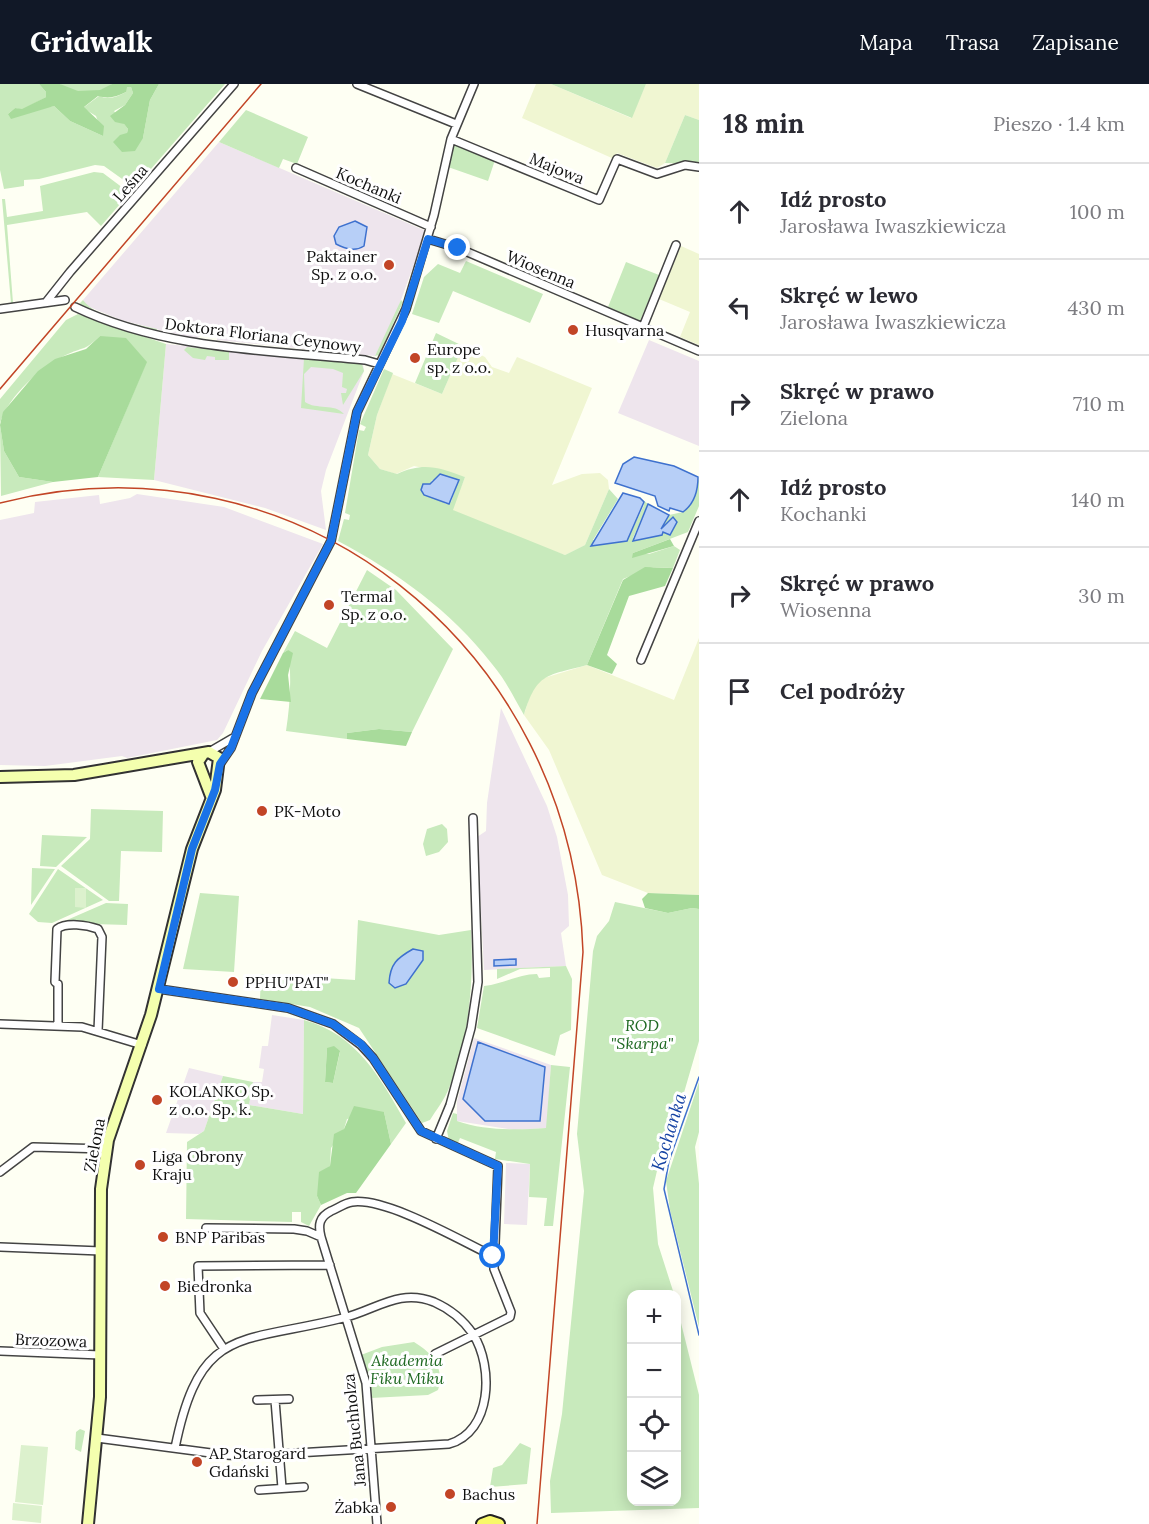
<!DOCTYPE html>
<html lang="pl">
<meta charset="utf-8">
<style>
:root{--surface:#fff;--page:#f7f7f7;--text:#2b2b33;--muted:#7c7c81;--line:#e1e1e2;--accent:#111827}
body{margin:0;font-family:Lora,serif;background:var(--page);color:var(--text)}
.controls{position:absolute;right:18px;bottom:18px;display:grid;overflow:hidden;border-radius:12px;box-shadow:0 3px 15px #0003}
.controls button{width:54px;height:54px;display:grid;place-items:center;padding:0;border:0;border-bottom:2px solid var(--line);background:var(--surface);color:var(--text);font:30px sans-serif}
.stop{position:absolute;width:18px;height:18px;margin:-14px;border:4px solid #1a73e8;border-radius:50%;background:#fff}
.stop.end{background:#1a73e8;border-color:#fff;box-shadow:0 2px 6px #0008}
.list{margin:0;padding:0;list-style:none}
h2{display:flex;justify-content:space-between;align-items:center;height:78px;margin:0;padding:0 24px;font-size:26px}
h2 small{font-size:20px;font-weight:400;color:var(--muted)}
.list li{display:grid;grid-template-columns:39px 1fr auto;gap:18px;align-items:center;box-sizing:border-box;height:96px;padding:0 24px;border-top:2px solid var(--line)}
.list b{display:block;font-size:22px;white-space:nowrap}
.list p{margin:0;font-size:20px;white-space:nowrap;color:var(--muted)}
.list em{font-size:20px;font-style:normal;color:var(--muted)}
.icon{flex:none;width:33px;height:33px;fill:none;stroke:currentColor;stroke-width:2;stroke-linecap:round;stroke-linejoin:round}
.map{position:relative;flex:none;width:699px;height:1440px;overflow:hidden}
header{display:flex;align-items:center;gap:36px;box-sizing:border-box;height:84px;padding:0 30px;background:var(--accent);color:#fff}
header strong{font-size:28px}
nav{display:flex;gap:33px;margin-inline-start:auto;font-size:21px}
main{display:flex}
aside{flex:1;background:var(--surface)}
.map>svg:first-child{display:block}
.industrial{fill:#eee5ed}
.farmland{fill:#f0f6d2}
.green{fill:#c8eabc;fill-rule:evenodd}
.forest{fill:#a8db9b}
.pitch{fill:#dcf1cd}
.water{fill:#b7cff7;stroke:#3e71ce;stroke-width:1.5}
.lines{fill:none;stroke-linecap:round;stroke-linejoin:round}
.stream{stroke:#3e71ce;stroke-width:1.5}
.street-casing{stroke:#434343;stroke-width:10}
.secondary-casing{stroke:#323232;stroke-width:14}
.primary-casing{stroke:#212121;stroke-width:14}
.street{stroke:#fff;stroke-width:7}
.secondary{stroke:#f4ffae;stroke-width:10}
.primary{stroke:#f8f969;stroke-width:10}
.rail{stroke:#c24526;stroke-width:1.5}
.route{stroke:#1a73e8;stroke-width:8}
.poi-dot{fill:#c24526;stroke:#fff;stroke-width:2}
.labels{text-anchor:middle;stroke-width:6;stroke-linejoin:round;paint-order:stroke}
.street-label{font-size:16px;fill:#101010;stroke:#fff}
.poi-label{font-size:16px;fill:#101010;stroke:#fff;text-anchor:start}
.park-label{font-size:16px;font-style:italic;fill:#1f6922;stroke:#fff}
.water-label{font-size:18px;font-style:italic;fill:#1744a4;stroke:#fff}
</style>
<header>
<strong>Gridwalk</strong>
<nav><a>Mapa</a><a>Trasa</a><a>Zapisane</a></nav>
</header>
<main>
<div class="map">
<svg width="699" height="1440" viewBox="0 0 699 1440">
<rect width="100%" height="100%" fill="#fefff3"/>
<path class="industrial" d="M219,58L426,147L397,227L375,272L217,256V253L209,252L208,247L201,246L200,252L195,255L121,236L87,222L83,216Z
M649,256L699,277V362L618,329Z
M166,260L363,280L364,287L326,386L321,407L326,446L265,424L154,396Z
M137,410L224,423L323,460L262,567L223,649L217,656L127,674L122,672L45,682L0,681V436L34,429L35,418L99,411L100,420L130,414Z
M501,624L547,722L557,753L568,811L569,842L561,849L566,882L484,886L477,753L486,747L487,719Z
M272,931L304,936L303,1030L249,1021L253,998H262L264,985L259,984L262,962H268Z
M474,954L551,981L547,1044L514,1046L457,1037V1018Z
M189,984L223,992L204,1047L199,1050L166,1049Z
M506,1079L530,1080L527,1141L504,1140Z"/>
<path class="farmland" d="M536,0H551L631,34L646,0H699V36L685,31L665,79L657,84L617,69L614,75L522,34Z
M681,162L699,170V261L680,253L690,228L659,215Z
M463,262L485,273L492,283L509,289L517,273L592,304L552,401L582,390L600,389L608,396L609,405L585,461L565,471L529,459L452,426L465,393L414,382L396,390L380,385L368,371L377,331L392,290L442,310Z
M699,554V811L648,809L602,791L549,666L524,631L532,604L544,594L587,581L674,616Z"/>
<path class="green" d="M0,0H39L46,8V13L22,26L15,24L8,30L54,22L70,37L103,52L96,32L83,24L99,12C109,16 117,13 126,8V3H131L133,9L125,21L114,27L128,45L127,49L143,54L150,16L159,0H225L137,101L132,102L104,82L95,81L39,95L24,96V102L4,105L0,86Z
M60,0H112C100,11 72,10 60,0Z
M551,0H646L632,34Z
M246,26L308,53L297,80L283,75L279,84L219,58Z
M685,31L699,36V80L665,79Z
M457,60L495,76L488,97L448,83L454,62Z
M94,88L103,89L127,107V112L101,142L87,128L7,141L13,219H11L2,115H5L7,133L43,127L40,102Z
M466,177L543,210L530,239L453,207L439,239L412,230L424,193L438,180L460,189Z
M626,178L659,191L640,237L608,223Z
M83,216C96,234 135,240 157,245L155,249L78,221Z
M401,216L403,218L379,271L375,272Z
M78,230L166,260L154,396L98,393L146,279L100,252C84,267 86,262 68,270C43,281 8,312 0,339V315L66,236Z
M436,249L463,262L442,310L415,299Z
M187,263L229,267V276H215V273L207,272L205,276L193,274L184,266Z
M304,274L362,280L364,287L343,321L341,309H346L347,305L342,303L343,289L333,285L311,283L304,290L305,318C316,326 335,319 344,330L301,324Z
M384,285L393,289L377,331L368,371L380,385L397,390C423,378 438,383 465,393L453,426L565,471L585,461L609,405L618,415L593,456L627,457L644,421L643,416L648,420L633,454L636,456L661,451L663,448L671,449L676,441L671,436L662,445L661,444L669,431L683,428L694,413L699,393V422L688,448L633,469L649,470L674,462L680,466L673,484L653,483L623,495L587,581C547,592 537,588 524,631C514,614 505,595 492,580C450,526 398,489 338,457L344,435L349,436L350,431L345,429L359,346L364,347L366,343L360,340ZM432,396L458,398L451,418L446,420L421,406L423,400H430Z
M0,341L4,367L19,393L53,398L1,412Z
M367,486L396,506L453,565L412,648L379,645L347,649V655L286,647C290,621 292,593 288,566L283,569L295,547L327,564Z
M91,725L163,727L162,768L121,767L119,817H109L61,782L90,755Z
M442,740L447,745L448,758L439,768L426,772L423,760L427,745Z
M42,751L87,753L56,783L40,782Z
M32,784L55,785L31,821Z
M58,785L103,816L52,839L38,838L29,830Z
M200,809L239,812L234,888L183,885Z
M615,818L668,829L692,824L699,825V957L683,1012L669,1035L653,1104L658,1160L674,1210H632V1418H676L677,1223L699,1311V1424L551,1429L550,1397L562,1330L584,1107L577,1050L593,867L597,852L609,837Z
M106,819L128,820L127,841L60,839Z
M358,836L439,851L471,846C474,899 469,954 449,1004C445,1015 436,1026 430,1036L422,1039L359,944L310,923L260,915L261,890L355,896Z
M566,882L572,895L571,946L560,951L555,972L477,944L484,902C504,900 518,890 537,890L539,894L550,893V884L520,885L497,895V885Z
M304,936C357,950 381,995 406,1039L391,1060L384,1028L347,1035L344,1045L331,1064L330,1082L317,1112L321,1121L309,1142L301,1138V1128H292V1138L186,1135L187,1058L204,1047L223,992L253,998L249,1021L303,1030ZM327,964L340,968L333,999L325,998Z
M551,981L570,983L553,1142H544L547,1114L529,1113L530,1080L495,1075L496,1068L460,1054L457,1061L449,1057L447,1047L453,1029L457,1030V1037C485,1047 517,1046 546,1044Z
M699,998V1048L695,1063L699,1100V1243L670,1126L666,1097Z
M414,1258C432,1269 445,1283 438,1306L428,1311L371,1314L361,1271L382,1263Z
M80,1345L85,1347L81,1368L75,1365L76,1348Z
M520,1359L531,1364L527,1400L490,1403L493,1384L502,1381Z"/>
<path class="forest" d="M39,0H60L78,7L100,6L112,0H159L150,16L143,54L135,67L122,68L113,58L120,51L127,49L128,45L124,40L115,38L110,32L125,21L133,9L131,3H127L126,8C116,13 109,15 98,12L84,23L104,42L103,52L70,37L54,22L11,35L8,30L15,24L22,25L46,13V8Z
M100,252L126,254L147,278L98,393L53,398L19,393L4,367L0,341L3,328L38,287L55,275L86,265Z
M670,455L674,462L632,474L633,469Z
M645,483L673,484L665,502L629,512L607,571L617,580L612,590L587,581L623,496Z
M288,566L293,569L288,591L291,618L260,615L283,569Z
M379,645L412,648L406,662L347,655V649Z
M648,809L699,811V825L692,824L668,829L645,824L642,815Z
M334,962L340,967L333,999L325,998L327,964Z
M354,1022L384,1028L391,1060L356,1109H347L321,1121L317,1112L319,1088L330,1082L334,1050L344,1045Z"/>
<path class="pitch" d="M75,804H86V824L75,823Z
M420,1278L424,1300L414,1302L410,1280Z
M21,1361L48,1363L43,1421L15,1418Z
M13,1419L42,1422L41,1439L12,1436Z"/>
<path class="water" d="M355,137L367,143L364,162C355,168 346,165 336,160L334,152L339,143Z
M634,373L674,382L698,393C698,406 694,420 683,428L670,424L669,427L658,422L655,412L615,399L623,380Z
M440,390L459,396L449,420L424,411L421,406L423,400H430Z
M623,409L640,414L644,418L627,457L591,462Z
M648,420L669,431L661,445L673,433L677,438L670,451L663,448L662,451L633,457Z
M413,865L423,867V876L406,900L395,904L389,899C390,880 397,874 413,865Z
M516,875V881L494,882V876Z
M478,958L545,983L540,1037H485L463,1015Z"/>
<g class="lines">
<path class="stream" d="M699,993L669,1077L664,1105L699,1251"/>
<defs>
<path id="street" d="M357,0L456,40
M451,55L599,116L617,75L657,90L685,81L699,83
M296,84L431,143
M428,155L458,164L699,267
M47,217L70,188L234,0
M75,223C165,266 268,266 365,276L379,280
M0,225L65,216
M643,243L676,161
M641,576L699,437
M209,668L233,654
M220,680L231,664L252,609L331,457L357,328L406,225L434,131L451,55L474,0
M159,905L288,924L333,940L361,961L373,974L421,1047L498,1082L494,1185L511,1228L510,1233L435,1270
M0,940L82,943L142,961
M58,942V900L55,898L57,845C66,838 87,841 98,845L102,853L98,947
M436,1055L450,1021L471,944L478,898L473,734
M0,1088L33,1063L106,1065
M206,1144L294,1145L307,1147L321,1153
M0,1163L101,1167
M224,1265L200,1229L198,1182L330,1181
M0,1267L101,1271
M257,1316L289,1315
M275,1316L282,1404
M97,1354L226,1371L244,1372L449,1360C492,1348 494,1283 473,1250C464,1237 450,1225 434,1218C399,1204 376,1226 343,1234C240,1260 200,1240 175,1364
M259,1406L304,1403
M377,1440L366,1299L321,1153C318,1141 319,1133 331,1127C338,1124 345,1119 352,1118C386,1113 461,1157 493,1172"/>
<path id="secondary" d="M204,669L198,678L211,712
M0,693L74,691L209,668L219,674L215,706L192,765L151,931L108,1056L101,1105L100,1313L88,1440"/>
<path id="primary" d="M482,1440L490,1437L499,1440"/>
</defs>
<use href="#street" class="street-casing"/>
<use href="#secondary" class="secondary-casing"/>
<use href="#primary" class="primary-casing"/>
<use href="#street" class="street"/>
<use href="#secondary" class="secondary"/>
<use href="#primary" class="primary"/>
<path class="rail" d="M0,305L261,0
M0,419C299,343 573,565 583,868L537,1440"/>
</g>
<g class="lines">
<path class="route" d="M458,164L428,155L402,237L357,328L331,457L252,609L231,664L220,680L215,706L192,765L159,905L288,924L333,940L361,960L373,974L421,1047L498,1082L493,1172"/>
</g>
<g class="poi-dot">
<circle cx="389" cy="181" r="6"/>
<circle cx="573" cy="246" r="6"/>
<circle cx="415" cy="274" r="6"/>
<circle cx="329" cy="521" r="6"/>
<circle cx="262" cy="727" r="6"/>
<circle cx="233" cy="898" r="6"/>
<circle cx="157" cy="1016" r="6"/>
<circle cx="140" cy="1081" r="6"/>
<circle cx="163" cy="1153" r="6"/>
<circle cx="165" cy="1202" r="6"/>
<circle cx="197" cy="1378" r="6"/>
<circle cx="450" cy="1410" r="6"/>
<circle cx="391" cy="1423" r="6"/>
</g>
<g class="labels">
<g class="street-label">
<text transform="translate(557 84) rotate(22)" y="6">Majowa</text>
<text transform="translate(130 99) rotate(-49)" y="6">Leśna</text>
<text transform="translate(369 101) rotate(23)" y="6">Kochanki</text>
<text transform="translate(541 185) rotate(23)" y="6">Wiosenna</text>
<text transform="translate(263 251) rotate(7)" y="6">Doktora Floriana Ceynowy</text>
<text transform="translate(94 1061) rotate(-79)" y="6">Zielona</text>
<text transform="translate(51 1256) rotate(2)" y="6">Brzozowa</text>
<text transform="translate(354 1346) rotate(-96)" y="6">Jana Buchholza</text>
</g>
<g class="poi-label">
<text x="377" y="178" text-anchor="end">Paktainer<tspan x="377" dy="18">Sp. z o.o.</tspan></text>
<text x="585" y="252">Husqvarna</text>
<text x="427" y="271">Europe<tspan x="427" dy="18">sp. z o.o.</tspan></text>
<text x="341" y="518">Termal<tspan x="341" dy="18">Sp. z o.o.</tspan></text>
<text x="274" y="733">PK-Moto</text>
<text x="245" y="904">PPHU"PAT"</text>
<text x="169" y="1013">KOLANKO Sp.<tspan x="169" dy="18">z o.o. Sp. k.</tspan></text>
<text x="152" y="1078">Liga Obrony<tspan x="152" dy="18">Kraju</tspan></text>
<text x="175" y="1159">BNP Paribas</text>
<text x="177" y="1208">Biedronka</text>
<text x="209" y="1375">AP Starogard<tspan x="209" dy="18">Gdański</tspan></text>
<text x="462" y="1416">Bachus</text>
<text x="379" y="1429" text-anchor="end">Żabka</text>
</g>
<g class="park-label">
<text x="642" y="947">ROD<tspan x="642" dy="18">"Skarpa"</tspan></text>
<text x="407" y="1282">Akademia<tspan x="407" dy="18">Fiku Miku</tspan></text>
</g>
<g class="water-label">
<text transform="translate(669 1048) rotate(-73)" y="6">Kochanka</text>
</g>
</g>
</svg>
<div class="controls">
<button>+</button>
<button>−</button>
<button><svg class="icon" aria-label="locate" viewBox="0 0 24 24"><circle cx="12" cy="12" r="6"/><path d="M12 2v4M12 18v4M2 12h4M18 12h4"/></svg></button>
<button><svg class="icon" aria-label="layers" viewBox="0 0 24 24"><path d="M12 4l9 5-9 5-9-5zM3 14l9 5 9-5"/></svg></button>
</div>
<div class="stop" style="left:493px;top:1172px"></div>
<div class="stop end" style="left:458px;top:164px"></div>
</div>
<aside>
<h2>18 min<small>Pieszo · 1.4 km</small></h2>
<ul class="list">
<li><svg class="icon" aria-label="ahead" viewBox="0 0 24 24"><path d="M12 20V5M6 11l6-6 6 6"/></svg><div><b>Idź prosto</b><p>Jarosława Iwaszkiewicza</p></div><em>100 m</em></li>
<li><svg class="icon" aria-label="left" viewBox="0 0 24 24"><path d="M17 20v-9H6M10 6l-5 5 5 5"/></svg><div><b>Skręć w lewo</b><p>Jarosława Iwaszkiewicza</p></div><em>430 m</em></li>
<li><svg class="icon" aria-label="right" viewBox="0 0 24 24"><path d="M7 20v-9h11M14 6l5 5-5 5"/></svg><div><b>Skręć w prawo</b><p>Zielona</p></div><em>710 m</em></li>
<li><svg class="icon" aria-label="ahead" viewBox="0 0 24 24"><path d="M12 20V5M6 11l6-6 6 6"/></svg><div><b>Idź prosto</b><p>Kochanki</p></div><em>140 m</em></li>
<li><svg class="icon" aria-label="right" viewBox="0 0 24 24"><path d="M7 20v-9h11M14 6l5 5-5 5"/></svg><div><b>Skręć w prawo</b><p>Wiosenna</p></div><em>30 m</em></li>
<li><svg class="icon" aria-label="arrive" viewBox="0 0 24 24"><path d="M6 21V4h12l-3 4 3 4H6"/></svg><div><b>Cel podróży</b></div></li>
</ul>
</aside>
</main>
